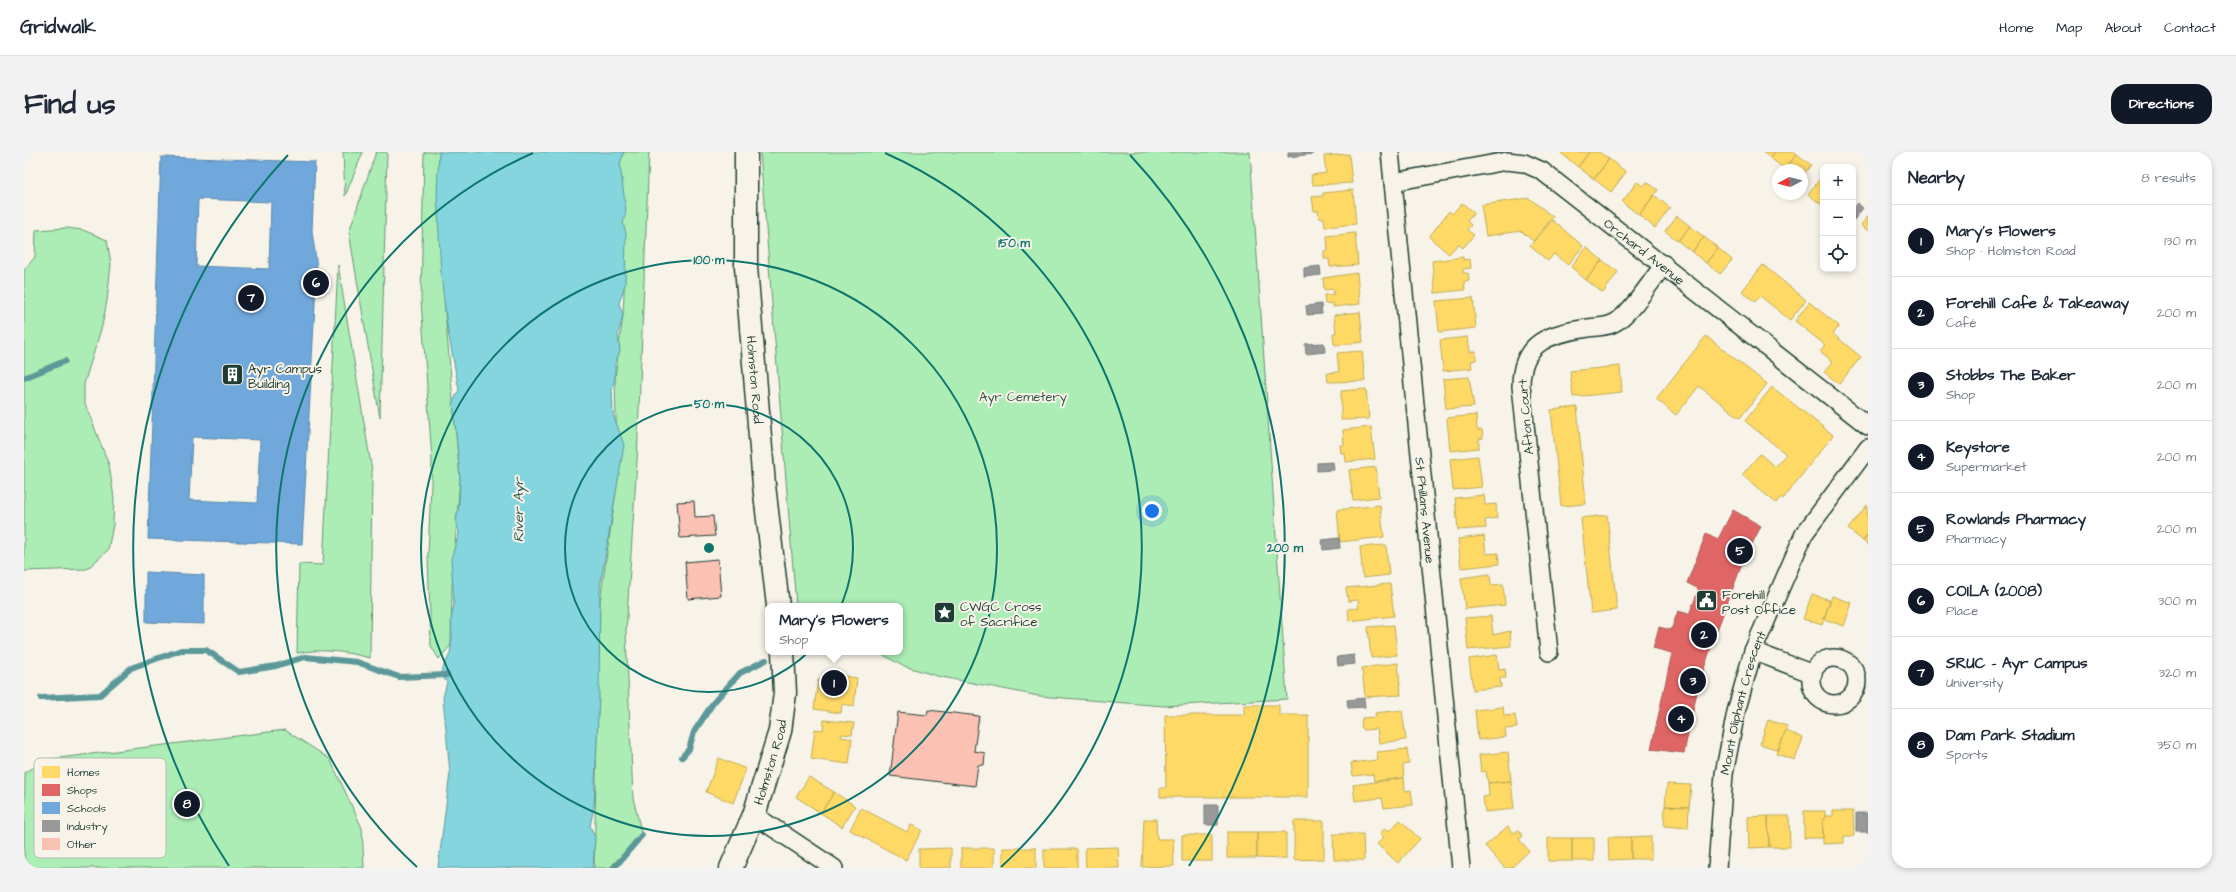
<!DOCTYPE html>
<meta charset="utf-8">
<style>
:root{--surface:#fff;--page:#f2f2f3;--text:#1f2937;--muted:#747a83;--line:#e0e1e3;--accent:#111827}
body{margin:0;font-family:"Architects Daughter",sans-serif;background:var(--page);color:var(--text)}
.controls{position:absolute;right:12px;top:12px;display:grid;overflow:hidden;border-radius:8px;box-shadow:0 2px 6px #0003}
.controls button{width:36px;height:36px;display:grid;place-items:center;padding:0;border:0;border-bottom:1px solid var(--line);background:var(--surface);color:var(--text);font:20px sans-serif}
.compass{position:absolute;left:1748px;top:12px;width:36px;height:36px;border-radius:50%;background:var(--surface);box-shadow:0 2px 6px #0003;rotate:263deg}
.you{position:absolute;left:1128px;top:359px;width:14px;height:14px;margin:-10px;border:3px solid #fff;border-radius:50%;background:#1a73e8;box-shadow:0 0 0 6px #1a73e833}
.badge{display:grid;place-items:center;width:26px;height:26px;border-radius:50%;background:var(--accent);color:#fff;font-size:13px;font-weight:700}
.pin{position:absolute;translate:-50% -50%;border:2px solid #fff;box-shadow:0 1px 4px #0006}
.popup{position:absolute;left:741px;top:451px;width:138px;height:52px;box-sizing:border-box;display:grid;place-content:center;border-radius:8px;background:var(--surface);filter:drop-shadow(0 1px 3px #0005);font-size:13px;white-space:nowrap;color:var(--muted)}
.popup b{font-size:15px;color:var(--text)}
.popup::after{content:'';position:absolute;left:50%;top:100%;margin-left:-8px;border:8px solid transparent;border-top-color:var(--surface)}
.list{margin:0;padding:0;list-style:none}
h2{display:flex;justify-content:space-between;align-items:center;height:52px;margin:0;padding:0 16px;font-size:17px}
h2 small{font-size:13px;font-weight:400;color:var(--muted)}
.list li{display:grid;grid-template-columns:26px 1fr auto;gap:12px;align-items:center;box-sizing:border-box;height:72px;padding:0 16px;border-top:1px solid var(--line)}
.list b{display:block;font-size:15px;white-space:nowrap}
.list p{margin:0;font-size:13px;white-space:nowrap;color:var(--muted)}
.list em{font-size:13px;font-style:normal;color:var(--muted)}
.icon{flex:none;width:22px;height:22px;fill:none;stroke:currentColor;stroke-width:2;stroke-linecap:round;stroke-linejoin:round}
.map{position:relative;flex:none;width:1844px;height:716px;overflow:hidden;border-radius:16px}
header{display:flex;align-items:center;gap:24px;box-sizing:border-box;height:56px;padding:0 20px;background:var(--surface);border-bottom:1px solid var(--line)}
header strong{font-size:19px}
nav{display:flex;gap:22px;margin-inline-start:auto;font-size:14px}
.intro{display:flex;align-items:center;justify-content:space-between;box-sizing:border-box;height:96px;padding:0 24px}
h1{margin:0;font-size:28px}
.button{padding:10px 18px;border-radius:16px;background:var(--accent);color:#fff;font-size:14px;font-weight:700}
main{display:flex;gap:24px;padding:0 24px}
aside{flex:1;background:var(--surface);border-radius:16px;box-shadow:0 2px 6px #0003}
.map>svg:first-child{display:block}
.green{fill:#acedb5;stroke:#669574}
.water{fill:#84d5dd;stroke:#5c9899}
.homes{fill:#ffd966;stroke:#bcaa57}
.shops{fill:#e06666;stroke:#a65a57}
.schools{fill:#6fa8dc;stroke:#5788aa;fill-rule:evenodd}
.industry{fill:#999;stroke:#747d7b}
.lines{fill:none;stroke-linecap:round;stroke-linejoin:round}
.stream{stroke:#5c9899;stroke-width:6}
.building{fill:#fbc1b3;stroke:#1f3d34}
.minor-casing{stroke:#1f3d34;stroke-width:20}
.primary-casing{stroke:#1f3d34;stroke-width:25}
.minor{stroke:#f7f3e8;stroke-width:17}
.primary{stroke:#f7f3e8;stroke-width:22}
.ring{fill:none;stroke:#0f766e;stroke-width:2}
.labels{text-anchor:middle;stroke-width:4;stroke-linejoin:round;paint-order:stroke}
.street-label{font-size:13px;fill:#1f3d34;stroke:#f7f3e8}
.poi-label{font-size:13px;fill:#1f3d34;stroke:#f7f3e8;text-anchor:start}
.park-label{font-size:13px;fill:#345747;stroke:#f7f3e8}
.water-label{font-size:14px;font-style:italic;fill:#335b56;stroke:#f7f3e8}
.key{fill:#f7f3e8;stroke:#b6bcb2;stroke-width:1}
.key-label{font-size:11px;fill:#1f3d34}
.centre{fill:#0f766e;stroke:#f7f3e8;stroke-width:2}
.ring-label{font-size:12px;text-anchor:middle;font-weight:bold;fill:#0f766e;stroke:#f7f3e8;stroke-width:4;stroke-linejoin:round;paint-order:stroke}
</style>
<header>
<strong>Gridwalk</strong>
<nav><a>Home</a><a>Map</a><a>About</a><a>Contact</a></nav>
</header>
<div class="intro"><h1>Find us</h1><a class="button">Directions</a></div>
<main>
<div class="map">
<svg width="1844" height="716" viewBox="0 0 1844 716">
<rect width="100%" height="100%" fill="#f7f3e8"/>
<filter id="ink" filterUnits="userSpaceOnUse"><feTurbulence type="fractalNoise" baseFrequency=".025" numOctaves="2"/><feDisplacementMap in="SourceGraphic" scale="8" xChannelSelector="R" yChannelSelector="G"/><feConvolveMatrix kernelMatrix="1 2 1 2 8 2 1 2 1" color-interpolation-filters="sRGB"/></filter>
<g filter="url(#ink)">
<path class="green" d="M319,0H339L321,44Z
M352,0H363L356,266L325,80Z
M400,0H417L421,160L436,326L428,434L427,493L415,507L407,494L404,404L408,308L397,148Z
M597,0H625L613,309L602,480L609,646L618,683L585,716H570L576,449L597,305L592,269L591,226L599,163L601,119L596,12Z
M736,0H1226L1263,547L1140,554L1015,544L913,524L877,513L854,500H876V454H772Z
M43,76L59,78L83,88L87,112L83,149L78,174L60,232V249L85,313L90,346L89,373L84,398L63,417L0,419V118L11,105L12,78Z
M314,113L348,319L346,506C324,500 296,496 273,501L275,412L299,413Z
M261,578L306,607L338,676L340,716H0L1,620L27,607Z"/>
<path class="water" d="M415,0H600L596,12L602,60L599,71L602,81L601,133L595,151L599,163L594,183L596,199L591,212V226L588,237L589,262L600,293L576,435L575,543L570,655L566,674L571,685L569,716H414L426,621L419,546L423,530L416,522L426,502L428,484L427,467L430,452L427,407L435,381L432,368L435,351L436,326L429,250L435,238L423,174L417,122L413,42Z"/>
<path class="homes" d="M1538,0H1565L1554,15L1537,1Z
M1565,0H1575L1585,7L1570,27L1554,15Z
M1739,0H1751L1746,6Z
M1751,0H1771L1773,2L1761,17L1746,6Z
M1325,2L1328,31L1289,33L1287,23L1302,21L1300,4Z
M1773,2L1787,13L1778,24V18L1761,17Z
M1585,7L1602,20L1587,40L1570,27Z
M1799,23V54L1784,42Z
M1613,30L1619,34L1623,30L1634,38L1615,63L1598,50Z
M1329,38L1332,72L1301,75L1300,66H1295L1294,59H1290L1288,45L1299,44V41Z
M1630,43L1646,56L1631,76L1615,63Z
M1505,46L1529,65L1509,89L1497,79L1462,84L1457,53Z
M1438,51L1450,61L1443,69L1447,73L1443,78L1450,83L1439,96L1434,92L1425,102L1405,85L1425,59L1428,62Z
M1653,64L1666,74L1654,89L1641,79Z
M1844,64V79L1837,73Z
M1528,68L1559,94L1544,113L1530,102L1524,109L1506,94Z
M1666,74L1680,85L1668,100L1654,89Z
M1331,81L1334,113L1306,115L1305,107H1300V99H1304L1303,84Z
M1680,85L1694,96L1682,111L1668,100Z
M1562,95L1578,108L1562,128L1547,115Z
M1694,96L1708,108L1696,122L1682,111Z
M1439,105V108L1446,107L1447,116L1439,117V121H1444L1445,129L1440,130L1441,138L1411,141L1408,109Z
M1578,108L1594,120L1579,141L1562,128Z
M1739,113L1782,148L1766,168L1736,144L1731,150L1718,139Z
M1333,121L1336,152L1309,155V151L1301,152L1300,143L1310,142L1309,137L1300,138L1299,126Z
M1449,146L1452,176L1415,180L1412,149Z
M1785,150L1815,174L1809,182L1837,205L1815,232L1800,220L1809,210L1796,199L1801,193L1771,169Z
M1336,160L1339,190L1313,193L1310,192L1309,181H1312L1310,163Z
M1682,184L1743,232L1716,266L1675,234L1652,263L1632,247Z
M1444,185L1446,200L1452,199V208L1447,209L1448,216L1419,219L1416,188Z
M1338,199L1341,229L1304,230L1303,221L1315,220L1313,201Z
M1596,214L1598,240L1549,245L1546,219Z
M1445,225L1450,255L1422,257L1419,227Z
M1748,235L1809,283L1759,347L1757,345L1752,351L1718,323L1736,302L1751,315L1762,302L1721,269Z
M1342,237L1345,267L1317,268V239Z
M1553,255L1562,352L1537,354L1527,258Z
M1452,263L1453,278H1458L1459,286L1455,287V296L1426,299L1423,266Z
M1347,275L1351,307L1322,310L1321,301H1317L1316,293H1320L1319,278Z
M1454,304L1458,335L1429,338L1426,307Z
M1352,315L1355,345L1329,348L1325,318Z
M1460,343L1461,353L1472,352L1473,366L1461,368L1462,376L1434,378L1431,346Z
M1356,353L1360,385L1316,390L1313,358Z
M1843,353L1844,382L1839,389L1824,377Z
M1583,363L1593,458L1567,461L1557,366Z
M1844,382V393L1839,389Z
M1460,384L1462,402L1474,401L1475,412L1437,416L1434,387Z
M1362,393L1365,423L1339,426L1336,395Z
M1466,422L1467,433L1479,432L1481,453L1441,457L1437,426Z
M1366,432L1370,464L1325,469L1324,457L1335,456L1334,448L1324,449L1322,436Z
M1788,442L1806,448L1798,473L1779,467Z
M1808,444L1828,451L1820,474L1800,467Z
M1467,464L1469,483L1486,479L1487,494L1444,498L1441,466Z
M1370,473L1373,503L1347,506L1344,475Z
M1473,503L1475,518L1481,517L1482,526H1476L1477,535L1449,538L1445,507Z
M1374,511L1377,543L1341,545L1338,516Z
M801,521L833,526L830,554L818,552L817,561L790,557L794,528L800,529Z
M1220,553H1255V563H1284V645H1136V636H1142L1141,563H1220Z
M1479,555L1480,564L1491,563L1493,576L1481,577L1482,585L1454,588L1451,558Z
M1378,558L1382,588L1355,591L1353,577L1340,578L1337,575L1338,566L1352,565L1351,561Z
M800,568L830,571L828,583L818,582L817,585L828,587L825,612L787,607L791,577L799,578Z
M1744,568L1763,574L1755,598L1736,592Z
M1762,579L1779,586L1771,608L1752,602Z
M1383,597L1385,612L1379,613L1380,626L1350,629L1349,622L1329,624L1327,611L1354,608L1353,600Z
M1484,600L1487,629L1464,631L1462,619L1457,620L1455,603Z
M695,606L722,617L709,651L682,640Z
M785,625L810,640L797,661L772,645Z
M1380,626L1381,639L1387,638L1389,653L1360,656L1358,646L1331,649L1329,633Z
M1487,629L1490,657L1461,660L1459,645L1465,644L1464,631Z
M1643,632L1667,633L1665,655L1641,654Z
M810,640L831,654L818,675L797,661Z
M1641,654L1665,655L1664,676L1640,674Z
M837,656L883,680L887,673L898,678L882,708L826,678Z
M1780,659H1801V667H1799V686H1780Z
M1809,659H1829L1830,684H1820V691L1799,692V667H1801V664H1809Z
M1744,664H1765L1766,695H1745Z
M1744,664L1745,695L1725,696L1724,665Z
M1120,667H1132L1133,687H1149L1150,714L1118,715Z
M1376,668L1396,687L1374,711L1353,692L1360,685L1356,682L1361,676L1365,679Z
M1270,669H1300V707L1270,708Z
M1484,674L1490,681L1494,678L1499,684L1495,687L1505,699L1487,716H1481L1461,694Z
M1203,680H1233V706H1203Z
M1233,680H1262V707L1233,706Z
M1309,682H1339L1340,708H1310Z
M1158,683H1188V709H1158Z
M1627,684V707H1607V685Z
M1584,685H1607V707L1585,708Z
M1524,686H1548V709H1524Z
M1548,686H1570V709H1548Z
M1094,695L1095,716H1062L1061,696Z
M927,696V716H895V697Z
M937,696H970V716H937Z
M979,696H1012V716H979Z
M1020,697H1053V716H1020Z"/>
<path class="shops" d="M1709,358L1737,374L1718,412L1690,486L1674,535L1660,601L1627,597L1648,501L1629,496L1635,475L1647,478L1654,459L1665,462L1675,437L1663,431L1682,382L1694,387Z"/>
<path class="schools" d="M137,5L291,10L288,79L293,115L278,392L124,387ZM174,47L247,50L245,117L172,114ZM168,285L236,288L233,351L165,348Z
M122,420L180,423V472L122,470Z"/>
<path class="industry" d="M1264,0H1288L1289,2L1264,5Z
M1833,51L1839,56L1830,68L1829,56Z
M1296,114L1297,123L1280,125V116Z
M1297,152L1298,162L1283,163L1282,154Z
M1300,191L1301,200L1282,202L1281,192Z
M1309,310L1310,318L1293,319V311Z
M1315,386L1316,396L1299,398L1298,388Z
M1330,503L1331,512L1314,514L1313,505Z
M1340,546L1341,555L1324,556L1323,548Z
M1181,653H1194V673H1181Z
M1832,661H1844V680H1832Z"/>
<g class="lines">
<path class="stream" d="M0,226L41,209
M17,546L76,543L107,516L157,498H182L215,520L252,514L281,505L333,510L375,525L423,523
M658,605L665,597L670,580L689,551L716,521L742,508
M590,716L618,683"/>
</g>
<path class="building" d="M670,349L671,365L689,364L691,384L656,386L653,350Z
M694,407L697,444L664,447L661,410Z
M904,558L955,564L950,599L961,601L960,613H954L951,634L866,624L874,560L903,563Z"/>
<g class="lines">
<defs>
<g id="minor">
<path id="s1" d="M1366,0L1437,716"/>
<path id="s2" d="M1369,30L1483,9L1500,11L1518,19L1844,274"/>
<path d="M1729,499L1789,522"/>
<path d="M1525,500L1497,234C1497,189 1526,182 1564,176C1571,175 1581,175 1588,172C1604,166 1629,127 1640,112"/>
<circle cx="1810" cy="529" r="23"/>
<path d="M730,663L810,716"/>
<path id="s3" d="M1693,716L1700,622L1712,560L1729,499L1780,382L1844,296"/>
</g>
<g id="primary">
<path id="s4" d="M722,0V115L740,333L754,454"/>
<path id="s5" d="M707,716L730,663L756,579L761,541L759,500"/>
</g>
</defs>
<use href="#minor" class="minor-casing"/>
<use href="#primary" class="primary-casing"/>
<use href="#minor" class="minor"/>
<use href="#primary" class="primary"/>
</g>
</g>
<g class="ring">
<circle cx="685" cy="396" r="144"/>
<circle cx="685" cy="396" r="288"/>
<path d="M393 715A432 432 0 0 1 509 1M861 1A432 432 0 0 1 977 715"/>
<path d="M205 714A576 576 0 0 1 264 3M1106 3A576 576 0 0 1 1165 714"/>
</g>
<defs>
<symbol id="building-square" viewBox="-11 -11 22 22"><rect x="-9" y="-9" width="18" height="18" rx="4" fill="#1f3d34" stroke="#f7f3e8"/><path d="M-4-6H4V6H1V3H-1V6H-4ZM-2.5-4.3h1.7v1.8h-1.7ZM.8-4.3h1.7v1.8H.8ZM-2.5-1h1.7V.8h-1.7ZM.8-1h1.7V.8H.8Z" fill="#fff"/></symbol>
<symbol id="civic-square" viewBox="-11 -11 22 22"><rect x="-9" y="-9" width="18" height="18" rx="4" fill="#1f3d34" stroke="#f7f3e8"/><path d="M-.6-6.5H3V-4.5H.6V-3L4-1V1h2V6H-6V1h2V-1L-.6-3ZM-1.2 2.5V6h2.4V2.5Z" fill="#fff"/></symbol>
<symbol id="sight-square" viewBox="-11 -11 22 22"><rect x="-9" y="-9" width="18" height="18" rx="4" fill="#1f3d34" stroke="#f7f3e8"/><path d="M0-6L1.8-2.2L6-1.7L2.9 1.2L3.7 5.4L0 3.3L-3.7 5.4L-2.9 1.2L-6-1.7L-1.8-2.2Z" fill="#fff"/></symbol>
</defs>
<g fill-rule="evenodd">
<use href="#building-square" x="196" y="210" width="25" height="25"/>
<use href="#civic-square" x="1670" y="436" width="25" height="25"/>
<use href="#sight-square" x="908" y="448" width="25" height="25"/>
</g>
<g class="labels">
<g class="street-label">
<text dy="5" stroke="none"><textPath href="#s2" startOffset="283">Orchard Avenue</textPath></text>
<text dy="5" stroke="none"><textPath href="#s4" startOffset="228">Holmston Road</textPath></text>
<text transform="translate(1501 265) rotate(-95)" y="5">Afton Court</text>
<text dy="5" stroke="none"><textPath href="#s1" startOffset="360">St Phillans Avenue</textPath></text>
<text dy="5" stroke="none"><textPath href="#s3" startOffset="168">Mount Oliphant Crescent</textPath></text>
<text dy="5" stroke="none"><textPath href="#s5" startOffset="113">Holmston Road</textPath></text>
</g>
<g class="poi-label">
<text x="224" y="221">Ayr Campus<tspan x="224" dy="15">Building</tspan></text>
<text x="1698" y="447">Forehill<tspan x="1698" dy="15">Post Office</tspan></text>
<text x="936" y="459">CWGC Cross<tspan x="936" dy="15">of Sacrifice</tspan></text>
</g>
<g class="park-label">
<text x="999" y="249">Ayr Cemetery</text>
</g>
<g class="water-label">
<text transform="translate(494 358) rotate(-90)" y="5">River Ayr</text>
</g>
</g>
<rect x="10" y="606" width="132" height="100" rx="6" class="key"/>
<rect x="18" y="614" width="18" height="12" fill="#ffd966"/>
<rect x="18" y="632" width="18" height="12" fill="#e06666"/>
<rect x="18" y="650" width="18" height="12" fill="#6fa8dc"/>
<rect x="18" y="668" width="18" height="12" fill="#999"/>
<rect x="18" y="686" width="18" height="12" fill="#fbc1b3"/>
<g class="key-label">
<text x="43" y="624">Homes</text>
<text x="43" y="642">Shops</text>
<text x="43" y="660">Schools</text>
<text x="43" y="678">Industry</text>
<text x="43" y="696">Other</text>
</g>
<circle cx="685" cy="396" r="6" class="centre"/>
<g class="ring-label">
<text x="990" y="95">150 m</text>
<text x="685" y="112">100 m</text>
<text x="685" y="256">50 m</text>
<text x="1261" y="400">200 m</text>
</g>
</svg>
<div class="controls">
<button>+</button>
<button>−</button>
<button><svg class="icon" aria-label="locate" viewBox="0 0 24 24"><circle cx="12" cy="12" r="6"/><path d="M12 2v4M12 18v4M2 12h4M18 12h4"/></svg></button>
</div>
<svg class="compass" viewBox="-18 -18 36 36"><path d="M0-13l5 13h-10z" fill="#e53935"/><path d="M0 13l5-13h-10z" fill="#747a83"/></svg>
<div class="you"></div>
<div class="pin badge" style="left:810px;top:531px">1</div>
<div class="popup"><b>Mary's Flowers</b>Shop</div>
<div class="pin badge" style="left:1680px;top:483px">2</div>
<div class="pin badge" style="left:1669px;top:529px">3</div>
<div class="pin badge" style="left:1657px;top:567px">4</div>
<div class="pin badge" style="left:1716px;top:399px">5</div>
<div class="pin badge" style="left:292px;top:131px">6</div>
<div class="pin badge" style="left:227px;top:146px">7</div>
<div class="pin badge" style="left:163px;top:652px">8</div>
</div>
<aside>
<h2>Nearby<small>8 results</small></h2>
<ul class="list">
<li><span class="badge">1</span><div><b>Mary's Flowers</b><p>Shop · Holmston Road</p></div><em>130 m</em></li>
<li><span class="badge">2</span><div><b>Forehill Cafe &amp; Takeaway</b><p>Café</p></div><em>200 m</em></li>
<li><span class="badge">3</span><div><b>Stobbs The Baker</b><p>Shop</p></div><em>200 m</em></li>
<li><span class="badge">4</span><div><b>Keystore</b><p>Supermarket</p></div><em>200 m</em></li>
<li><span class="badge">5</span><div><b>Rowlands Pharmacy</b><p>Pharmacy</p></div><em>200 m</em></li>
<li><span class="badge">6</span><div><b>COILA (2008)</b><p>Place</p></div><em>300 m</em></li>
<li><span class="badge">7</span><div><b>SRUC - Ayr Campus</b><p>University</p></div><em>320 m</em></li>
<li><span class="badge">8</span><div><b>Dam Park Stadium</b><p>Sports</p></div><em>350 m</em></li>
</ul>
</aside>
</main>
